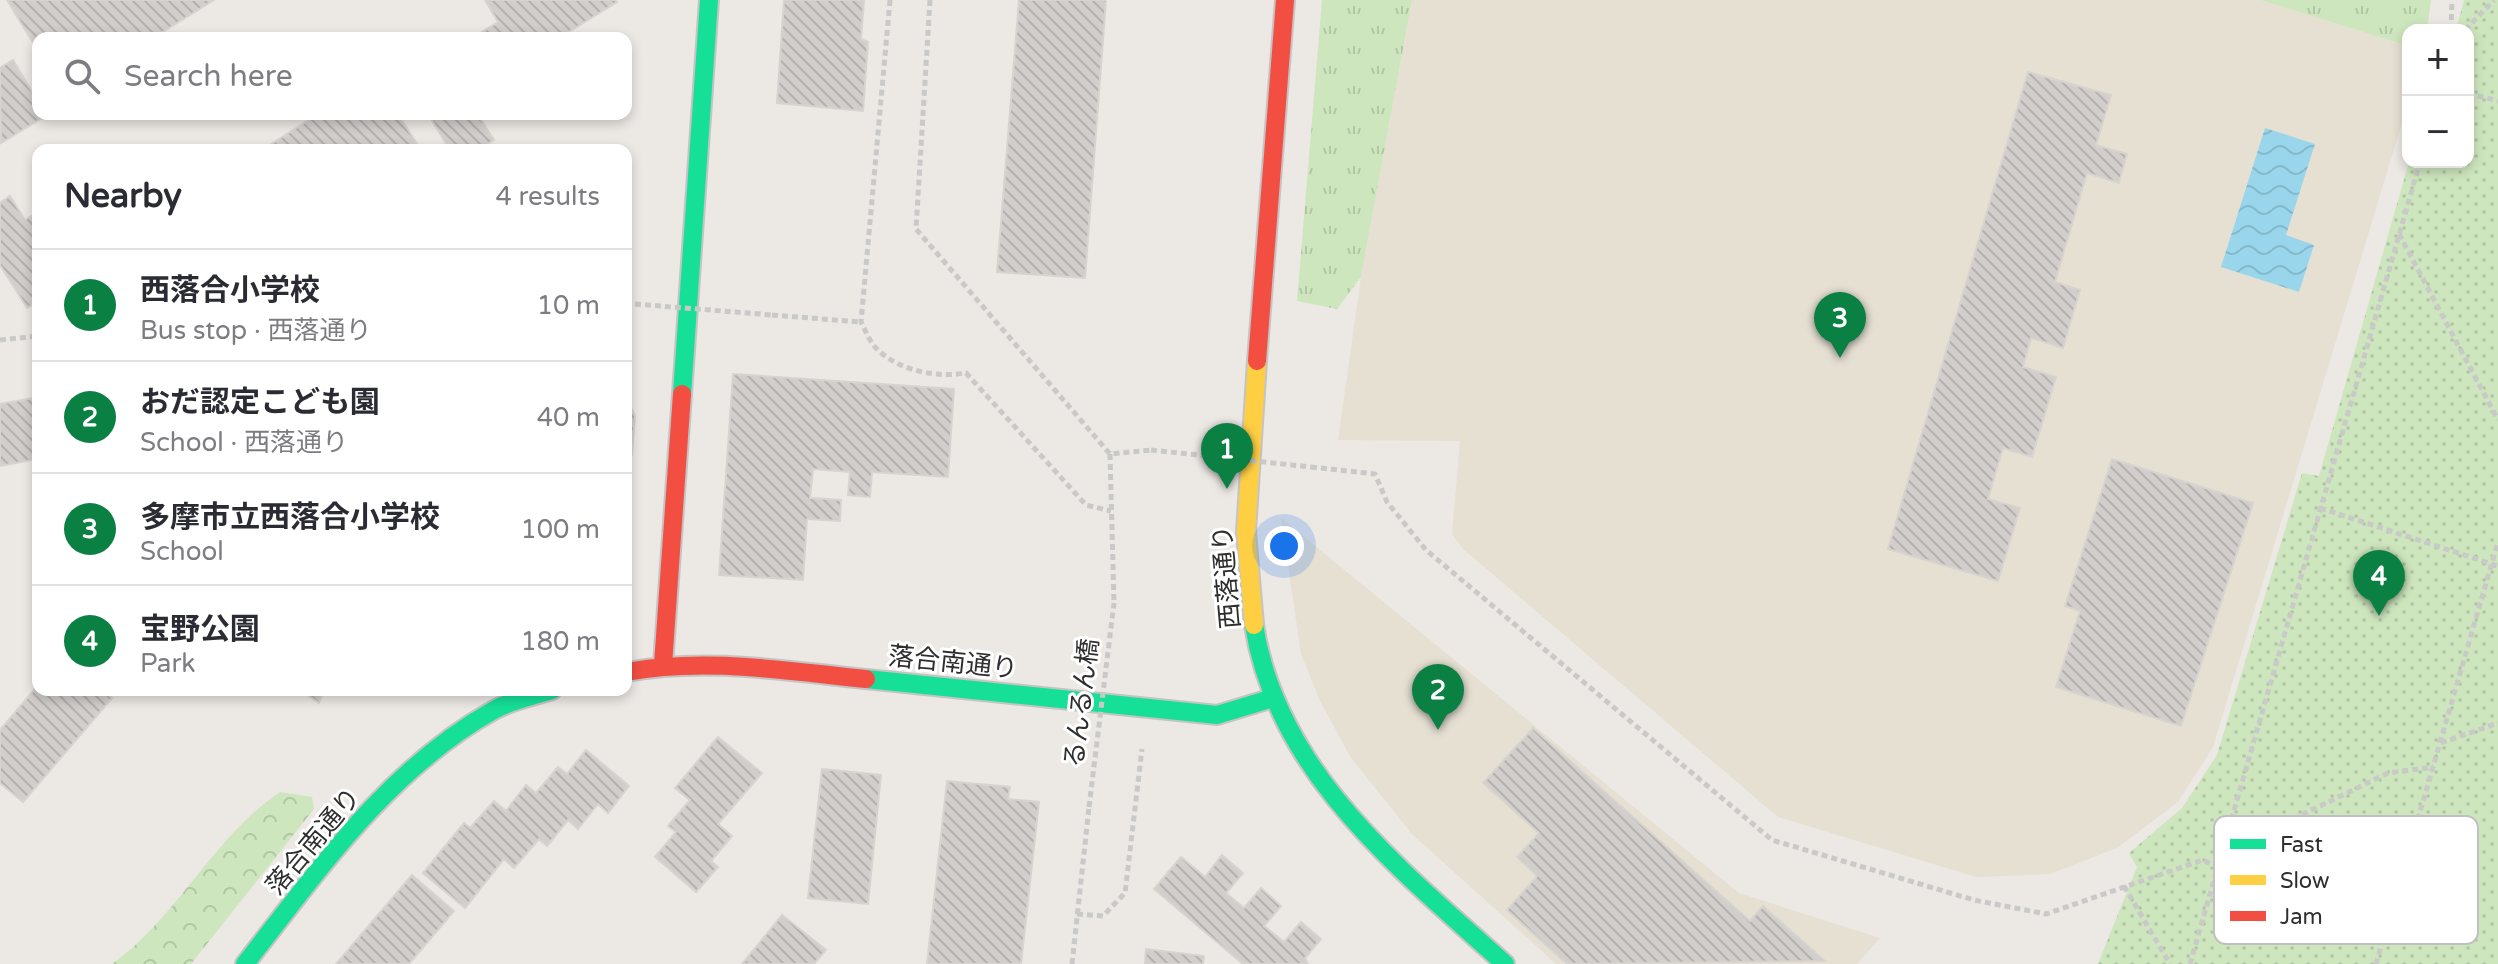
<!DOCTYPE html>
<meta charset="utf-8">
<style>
:root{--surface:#fff;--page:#f2f2f3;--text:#2b2b33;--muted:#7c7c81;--line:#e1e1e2;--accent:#0b8043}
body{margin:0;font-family:"Varela Round","Noto Sans JP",sans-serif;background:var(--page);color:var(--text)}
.controls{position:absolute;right:24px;top:24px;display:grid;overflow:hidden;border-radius:16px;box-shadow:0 4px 12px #0003}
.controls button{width:72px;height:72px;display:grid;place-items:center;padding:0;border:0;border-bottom:2px solid var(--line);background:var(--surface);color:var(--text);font:40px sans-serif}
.you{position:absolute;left:1284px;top:546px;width:28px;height:28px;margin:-20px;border:6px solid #fff;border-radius:50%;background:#1a73e8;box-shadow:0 0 0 12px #1a73e833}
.badge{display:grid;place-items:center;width:52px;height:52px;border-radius:50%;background:var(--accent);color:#fff;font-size:26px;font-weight:700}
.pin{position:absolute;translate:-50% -66px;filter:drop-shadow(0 2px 4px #0008)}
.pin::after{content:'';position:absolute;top:42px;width:28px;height:24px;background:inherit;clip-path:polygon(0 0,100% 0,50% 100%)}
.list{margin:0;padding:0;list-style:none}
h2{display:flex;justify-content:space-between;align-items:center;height:104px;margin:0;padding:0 32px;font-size:34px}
h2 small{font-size:26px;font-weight:400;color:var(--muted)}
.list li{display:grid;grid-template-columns:52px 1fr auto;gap:24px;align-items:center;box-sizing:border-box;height:112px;padding:0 32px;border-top:2px solid var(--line)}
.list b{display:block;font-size:30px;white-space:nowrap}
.list p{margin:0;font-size:26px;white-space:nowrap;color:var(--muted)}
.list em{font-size:26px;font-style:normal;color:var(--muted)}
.icon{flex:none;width:44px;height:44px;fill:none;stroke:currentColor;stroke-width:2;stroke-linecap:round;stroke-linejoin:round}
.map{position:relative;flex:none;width:2498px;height:964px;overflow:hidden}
.search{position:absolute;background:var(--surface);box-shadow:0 4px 12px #0003;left:32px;top:32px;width:600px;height:88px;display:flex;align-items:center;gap:20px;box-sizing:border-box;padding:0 28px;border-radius:16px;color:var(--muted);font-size:30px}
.panel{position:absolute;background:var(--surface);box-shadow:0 4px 12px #0003;left:32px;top:144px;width:600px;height:552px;border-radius:16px}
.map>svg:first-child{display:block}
.education{fill:#e6e0d3}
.grass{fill:url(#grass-tufts)}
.forest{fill:url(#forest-crowns)}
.park{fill:url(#park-dots)}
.water{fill:url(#water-waves)}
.building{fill:url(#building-back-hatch);stroke:#d7d4d0;stroke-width:2}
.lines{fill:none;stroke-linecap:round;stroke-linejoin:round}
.fast-casing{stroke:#c5c4c5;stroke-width:22}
.slow-casing{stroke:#c5c4c5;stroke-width:22}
.jam-casing{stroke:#c5c4c5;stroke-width:22}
.path{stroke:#c9c9c8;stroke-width:5;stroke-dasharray:6 4;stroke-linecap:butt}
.fast{stroke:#16e098;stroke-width:18}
.slow{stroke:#ffcf43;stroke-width:18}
.jam{stroke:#f24e42;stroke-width:18}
.path-bridge{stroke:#c9c9c8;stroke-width:5;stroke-dasharray:6 4;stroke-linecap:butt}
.labels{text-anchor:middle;stroke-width:6;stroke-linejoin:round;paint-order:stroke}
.street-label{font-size:26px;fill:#2e2e2e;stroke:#fff}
.key{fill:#fff;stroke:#c0c0c0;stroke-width:2}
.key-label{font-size:22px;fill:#2e2e2e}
</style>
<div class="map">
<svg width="2498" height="964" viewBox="0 0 2498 964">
<defs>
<pattern id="grass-tufts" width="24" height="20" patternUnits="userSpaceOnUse" patternTransform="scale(2)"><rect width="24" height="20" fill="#cee6be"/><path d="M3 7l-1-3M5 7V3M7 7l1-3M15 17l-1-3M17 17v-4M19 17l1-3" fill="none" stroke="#b1c6a4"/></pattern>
<pattern id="forest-crowns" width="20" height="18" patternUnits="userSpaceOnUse" patternTransform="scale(2)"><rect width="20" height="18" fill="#cee6be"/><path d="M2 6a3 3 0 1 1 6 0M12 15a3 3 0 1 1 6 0" fill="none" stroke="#b1c6a4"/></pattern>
<pattern id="park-dots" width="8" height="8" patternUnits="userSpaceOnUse" patternTransform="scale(2)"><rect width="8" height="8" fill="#cee6be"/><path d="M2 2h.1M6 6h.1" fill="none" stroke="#b1c6a4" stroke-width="1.8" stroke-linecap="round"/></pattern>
<pattern id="water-waves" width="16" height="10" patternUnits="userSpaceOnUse" patternTransform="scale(2)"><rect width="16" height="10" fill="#99d6ec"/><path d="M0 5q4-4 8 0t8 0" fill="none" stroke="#84b8cb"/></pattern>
<pattern id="building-back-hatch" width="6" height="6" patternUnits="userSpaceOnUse" patternTransform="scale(2)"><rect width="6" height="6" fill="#d1cecb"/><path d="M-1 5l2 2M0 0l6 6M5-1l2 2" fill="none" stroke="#b4b1af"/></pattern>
</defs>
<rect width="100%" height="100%" fill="#ece8e4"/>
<path class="education" d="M1412,0H2260L2408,46V103L2213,747L2178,802L2117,848L2050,874L1976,877L1778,817L1463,549L1452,534L1460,441L1338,440L1361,277Z
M1281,518L1739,893L1880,938L1857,964H1556L1412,834L1351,758L1320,701L1301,654Z"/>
<path class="grass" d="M1322,0H1412L1361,277L1337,309L1297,301Z
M2260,0H2431L2427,30H2408V46Z"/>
<path class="forest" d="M280,792L312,797L314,809L191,964H112C178,917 213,837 280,792Z"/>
<path class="park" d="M2464,0H2498V964H2098L2137,867L2129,853L2182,808L2217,755L2302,473L2319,476L2409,162H2468V30H2456Z"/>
<path class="water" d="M2265,128L2315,144L2286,235L2314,245L2299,292L2221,267Z"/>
<path class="building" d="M7,0H214L153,38H112L110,35L104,38H38V51Z
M485,0H615L617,2L559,38H472L498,22Z
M784,0H864L861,39L868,42L863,111L777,103Z
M1019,0H1106L1085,278L997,272Z
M13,60L34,95L38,92V114H49L1,143L0,68Z
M2028,72L2111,95L2096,145L2127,154L2119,183L2087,173L2055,282L2080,290L2063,348L2031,338L2023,367L2056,377L2032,457L2003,448L1988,499L2020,508L1998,581L1888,549Z
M318,114H398L421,150H262Z
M428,114H486L480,118L494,140L478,150H450Z
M10,196L25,220L38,212V302L27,308L0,265V203Z
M733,374L954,389L948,477L872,472L870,497L848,495L850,472L813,469L810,498L841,500L840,521L807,519L803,580L719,575Z
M626,396L635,416L632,455H626Z
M38,397V459L0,466V404Z
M2112,459L2253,503L2181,726L2056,687L2080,611L2065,606Z
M38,685V690H103L112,698L23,802L0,783V730Z
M300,690H324L319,703Z
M1533,728L1750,921L1763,906L1825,961L1567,964L1507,910L1537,876L1517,857L1539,833L1483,783Z
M718,737L762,773L718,824L732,836L711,861L718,867L696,892L655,857L676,832L668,826L690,800L675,788Z
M586,750L629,786L608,813L598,804L578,829L568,820L547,846L539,839L514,868L504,859L465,908L423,873L464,823L470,828L494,801L506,811L526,785L536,793L558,767L567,774Z
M822,769L881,775L868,904L808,898Z
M947,781L1010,787L1008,799L1039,802L1021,964H927Z
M1222,855L1243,873L1226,893L1244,908L1261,888L1281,906L1264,926L1284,942L1301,922L1321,939L1305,958L1308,964H1243L1154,889L1181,857L1205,877Z
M412,875L454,911L409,964H336Z
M782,915L826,950L814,964H742Z
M1146,949L1204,956L1203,964H1145Z"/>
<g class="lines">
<defs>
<path id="fast" d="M682,394L709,0
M1254,625C1277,773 1400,869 1505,964
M866,679L1217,715L1273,698
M245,964C318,871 388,769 494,710C512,700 533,696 552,690"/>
<path id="slow" d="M1254,625L1246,532L1257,361"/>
<path id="jam" d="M1257,361L1285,0
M663,665L682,394
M626,672C706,657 786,671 866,679"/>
</defs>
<use href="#fast" class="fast-casing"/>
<use href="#slow" class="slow-casing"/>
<use href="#jam" class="jam-casing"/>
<path class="path" d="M890,0L861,322C866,331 870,343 877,349C899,371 937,378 966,373L1086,505L1111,511
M930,0L916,229L1110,454L1151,450
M2451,30L2452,0
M2465,30L2494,0
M2468,93L2498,101
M2399,234L2498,420
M626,303L635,304
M772,315L861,322
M0,340L38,336
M1110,454L1114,603
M1311,467L1375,474L1387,502L1426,550L1772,840L1974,900L2046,914L2203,860L2217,867
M2320,508L2498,566
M2441,743L2498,723
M2221,854L2388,773L2433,767
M2124,886L2170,964
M1077,914L1103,916L1125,893L1142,749
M1072,964L1089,807
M2190,964L2420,162
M2376,964L2498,542"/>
<use href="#fast" class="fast"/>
<use href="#slow" class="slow"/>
<use href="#jam" class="jam"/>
<path class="path-bridge" d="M635,304L772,315
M1151,450L1311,467
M1089,807L1114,603"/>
</g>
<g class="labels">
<g class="street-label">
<text transform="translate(1226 577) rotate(-95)" y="9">西落通り</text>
<text transform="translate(953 662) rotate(6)" y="9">落合南通り</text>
<text transform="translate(1081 703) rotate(-83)" y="9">るんるん橋</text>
<text transform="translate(313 841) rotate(-50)" y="9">落合南通り</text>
</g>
</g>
<rect x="2214" y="816" width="264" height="128" rx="12" class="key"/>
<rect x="2230" y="839" width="36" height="10" fill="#16e098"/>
<rect x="2230" y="875" width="36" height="10" fill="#ffcf43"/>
<rect x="2230" y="911" width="36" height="10" fill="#f24e42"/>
<g class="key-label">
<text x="2280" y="852">Fast</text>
<text x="2280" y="888">Slow</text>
<text x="2280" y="924">Jam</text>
</g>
</svg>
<div class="controls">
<button>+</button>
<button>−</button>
</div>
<div class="you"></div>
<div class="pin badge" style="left:1227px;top:489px">1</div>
<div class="pin badge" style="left:1438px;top:730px">2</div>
<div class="pin badge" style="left:1840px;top:358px">3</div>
<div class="pin badge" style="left:2379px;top:616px">4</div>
<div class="search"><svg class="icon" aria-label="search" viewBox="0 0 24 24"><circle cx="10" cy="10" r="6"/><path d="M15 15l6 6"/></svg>Search here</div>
<section class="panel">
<h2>Nearby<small>4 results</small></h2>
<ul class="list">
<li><span class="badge">1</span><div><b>西落合小学校</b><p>Bus stop · 西落通り</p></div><em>10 m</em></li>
<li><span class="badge">2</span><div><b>おだ認定こども園</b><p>School · 西落通り</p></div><em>40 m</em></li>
<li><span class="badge">3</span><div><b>多摩市立西落合小学校</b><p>School</p></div><em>100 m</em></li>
<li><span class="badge">4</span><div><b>宝野公園</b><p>Park</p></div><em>180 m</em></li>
</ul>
</section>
</div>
